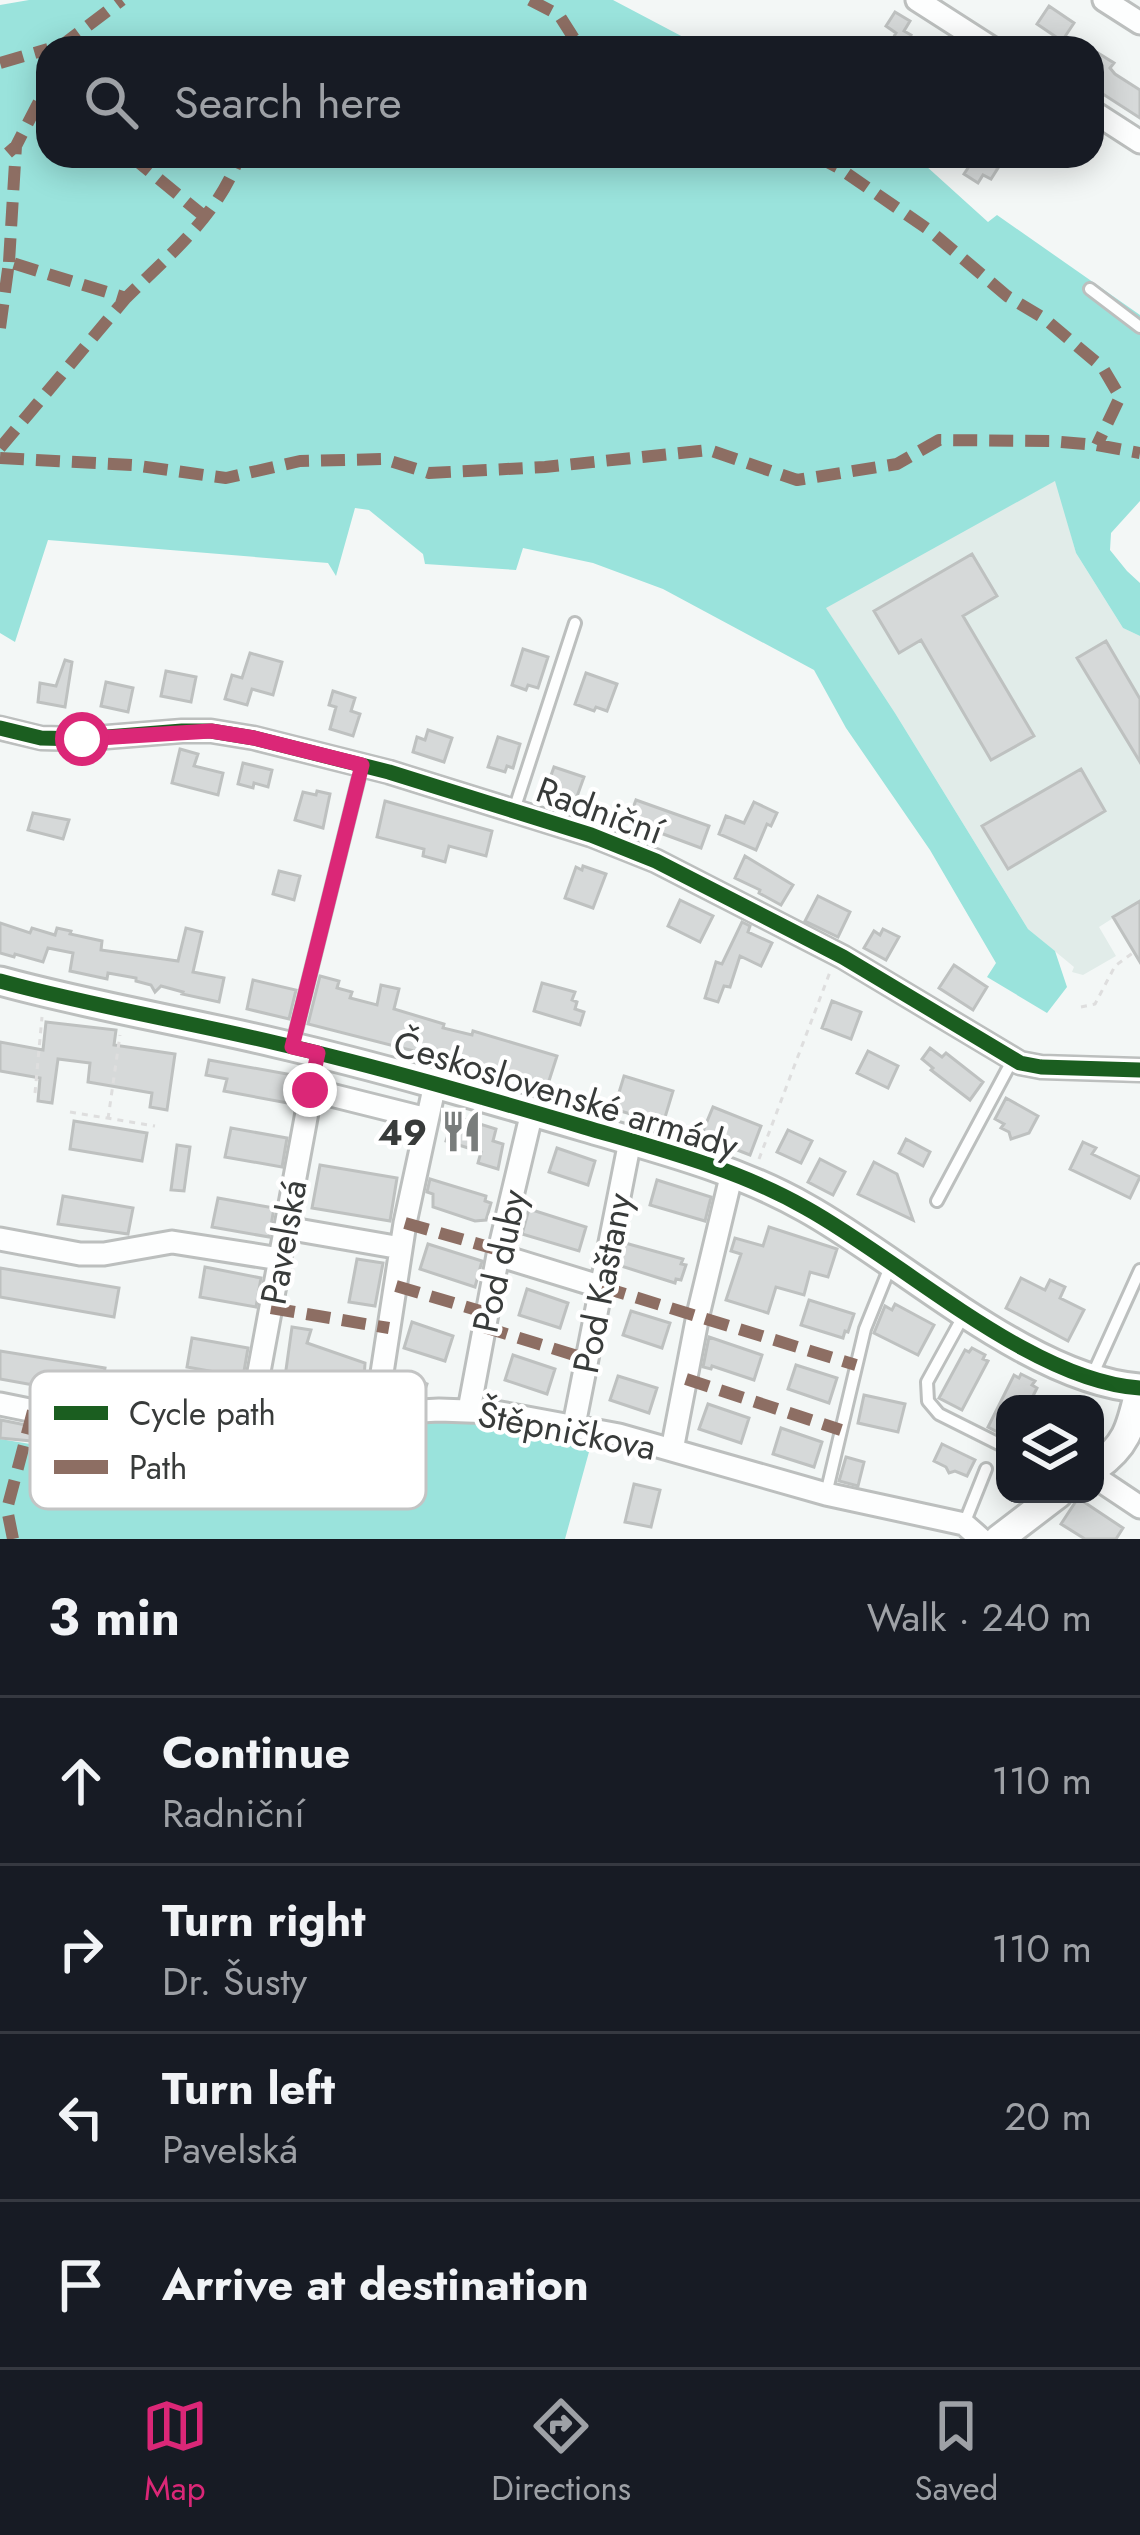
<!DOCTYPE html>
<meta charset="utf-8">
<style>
:root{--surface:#171b24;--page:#242831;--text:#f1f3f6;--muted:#9ea1a6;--line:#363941;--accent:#db2777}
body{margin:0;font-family:Jost,sans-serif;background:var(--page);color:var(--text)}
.controls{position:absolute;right:36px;bottom:36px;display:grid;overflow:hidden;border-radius:24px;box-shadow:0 6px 30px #0003}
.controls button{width:108px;height:108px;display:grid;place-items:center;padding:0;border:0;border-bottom:3px solid var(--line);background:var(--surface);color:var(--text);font:60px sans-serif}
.stop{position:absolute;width:36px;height:36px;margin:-27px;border:9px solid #db2777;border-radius:50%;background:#fff}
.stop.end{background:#db2777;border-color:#fff;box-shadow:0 3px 12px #0008}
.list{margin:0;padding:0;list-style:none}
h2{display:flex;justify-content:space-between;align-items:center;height:156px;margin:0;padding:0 48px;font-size:51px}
h2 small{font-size:39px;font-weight:400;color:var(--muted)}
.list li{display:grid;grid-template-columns:78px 1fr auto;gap:36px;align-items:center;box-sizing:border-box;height:168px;padding:0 48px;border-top:3px solid var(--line)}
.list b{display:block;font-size:45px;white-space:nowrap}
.list p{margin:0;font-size:39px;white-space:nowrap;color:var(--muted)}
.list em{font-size:39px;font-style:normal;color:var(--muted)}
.icon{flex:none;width:66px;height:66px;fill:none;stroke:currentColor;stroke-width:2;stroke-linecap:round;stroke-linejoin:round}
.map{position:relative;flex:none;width:1140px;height:1539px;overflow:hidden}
.search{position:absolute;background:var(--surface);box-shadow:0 6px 30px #0003;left:36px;right:36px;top:36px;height:132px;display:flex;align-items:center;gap:30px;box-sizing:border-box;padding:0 42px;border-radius:36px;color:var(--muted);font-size:45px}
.sheet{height:828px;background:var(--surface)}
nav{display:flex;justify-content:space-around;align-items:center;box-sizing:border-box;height:168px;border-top:3px solid var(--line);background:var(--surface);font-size:33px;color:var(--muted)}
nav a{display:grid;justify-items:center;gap:6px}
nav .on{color:var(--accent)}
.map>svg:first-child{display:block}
.built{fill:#e1ece9}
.forest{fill:#9ae3dc}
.building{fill:#d6d9d9;stroke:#bec1c0;stroke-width:3}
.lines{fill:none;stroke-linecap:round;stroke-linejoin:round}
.service-casing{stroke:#bcbfbe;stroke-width:16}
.minor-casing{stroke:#bcbfbe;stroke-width:27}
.tertiary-casing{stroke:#bcbfbe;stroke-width:33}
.path{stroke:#dedede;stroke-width:3;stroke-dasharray:6 6;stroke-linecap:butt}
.service{stroke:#fdfefe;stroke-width:10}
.minor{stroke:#fdfefe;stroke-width:21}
.tertiary{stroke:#fdfefe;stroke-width:27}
.quiet{stroke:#8d6e63;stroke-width:12;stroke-dasharray:24 12;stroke-linecap:butt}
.cycleway-casing{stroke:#fff;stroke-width:22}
.cycleway{stroke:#1b5e20;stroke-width:15}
.route{stroke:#db2777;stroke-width:15}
.labels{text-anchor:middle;stroke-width:9;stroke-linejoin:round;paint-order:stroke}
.street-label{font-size:36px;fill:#383b3a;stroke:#fff}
.poi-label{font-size:36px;font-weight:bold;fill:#383b3a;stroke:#fff;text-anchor:end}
.key{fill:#fff;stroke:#c3c4c4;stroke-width:3}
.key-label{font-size:33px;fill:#383b3a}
</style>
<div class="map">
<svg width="1140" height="1539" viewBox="0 0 1140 1539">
<rect width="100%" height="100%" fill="#f3f7f6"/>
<path class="built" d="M1056,480L1076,553L1123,628L1140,636V901L1099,927L1116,956L1083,975L1072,972L1074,967L1028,929L895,713L825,607Z"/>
<path class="forest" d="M29,0H613L704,48H48V156H915L988,222L997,215L1140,315V501L1111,533L1110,550L1127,571L1140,583V636L1123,628L1076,553L1055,481L826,608L895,713L1028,929L1055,951L1067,987L1047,1013L987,977L996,963L930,850L846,728L814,670L663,589L593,563L523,548L516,570L425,564L423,554L369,510L355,508L336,576L328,563L48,540L15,642L0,633V5Z
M454,1415L592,1441L565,1539H0V1439L73,1451L77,1429L167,1452L338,1427Z"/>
<path class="building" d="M1049,6L1074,23L1062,41L1037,24Z
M895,12L910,21L904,31L911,35L903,48L892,40L896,33L886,26Z
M1098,53L1114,63L1110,68L1115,74L1140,90V118L1092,87V62Z
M976,156L998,168L991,179L983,175L978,183L964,174Z
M972,554L997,596L963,616L1034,736L991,760L921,640L899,653L874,611Z
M1106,641L1140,699V762L1077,658Z
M523,649L548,657L538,688L528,685L526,690L512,685Z
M250,653L282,662L273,695L252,689L247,705L225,699L232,675L242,678Z
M65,660L72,662L65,707L38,702L40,683L56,686Z
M166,671L196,677L191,702L161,696Z
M586,673L617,684L607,711L596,707L594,711L575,704Z
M106,682L133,688L128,712L101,706Z
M333,691L355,698L351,711L360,714L353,736L330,729L336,707L329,705Z
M428,730L452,738L444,762L413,752L417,737L425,740Z
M498,737L520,744L513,768L507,766L505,772L488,767Z
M180,749L198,754L194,766L223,773L218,795L172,783Z
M243,763L272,770L268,787L254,783L253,788L238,784Z
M554,767L584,777L575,802L565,798L563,802L544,795Z
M1081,769L1105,811L1008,869L982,826Z
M317,791L330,794L323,828L295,820L303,792L316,795Z
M636,800L709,826L701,848L628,821Z
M385,801L492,831L486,856L449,846L445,862L423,856L424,849L377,837Z
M754,802L777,813L771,826L767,824L756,850L719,834L726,816L744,823Z
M33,813L69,820L63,839L28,830Z
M745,856L793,885L781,905L759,893L760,890L735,878Z
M583,866L606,874L593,908L565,898L576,867L582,870Z
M279,871L300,876L294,900L273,894Z
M818,896L850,912L838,937L805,921Z
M680,900L713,916L700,942L668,926Z
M1140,901V962L1113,917Z
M742,922L750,926L748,932L772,943L761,966L740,956L730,987L724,986L718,1002L705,998L716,962L722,964Z
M0,923L30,933L32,928L55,935L57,928L71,931L70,934L102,941L101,950L178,961L186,928L202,932L193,972L224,978L219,1002L182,994L183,992L161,986L155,992L151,985L136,981V978L108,973L107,979L70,971L73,953L48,948L43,962L15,954L14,957L0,953Z
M883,929L899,937L886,960L864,948L874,931L880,935Z
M954,965L987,987L973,1010L939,988Z
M320,976L339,981L337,988L352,992L350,998L377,1005L381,985L399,989L394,1009L444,1024L443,1028L472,1035L473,1031L557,1056L547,1087L532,1082L527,1084L523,1080L504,1074L308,1024Z
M253,980L296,990L289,1019L247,1009Z
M542,983L575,992L572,1000L577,1002L575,1009L584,1012L580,1025L534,1011Z
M832,1001L861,1012L851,1039L822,1028Z
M46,1022L116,1030L114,1045L175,1054L167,1110L150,1107L152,1093L88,1082L90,1063L58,1059L52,1103L38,1101L40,1078L0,1071V1042L43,1050Z
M930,1048L942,1057L946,1053L983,1082L970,1100L931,1070L933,1068L922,1059Z
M868,1051L898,1066L888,1088L857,1073Z
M209,1060L298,1076L293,1104L224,1091L227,1079L206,1075Z
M624,1076L673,1091L663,1124L614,1109Z
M1006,1098L1038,1116L1029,1133L1011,1139L1009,1132L1001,1128L1004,1124L995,1119Z
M713,1107L761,1126L750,1155L701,1136Z
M454,1116L496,1129L493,1141L503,1144L498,1169L478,1163L481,1152L446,1141Z
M74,1121L147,1133L142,1161L70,1149Z
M231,1128L287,1138L282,1167L225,1157Z
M788,1130L812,1141L801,1163L777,1152Z
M906,1139L930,1152L923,1166L899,1153Z
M1083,1142L1096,1148L1092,1154L1140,1177L1130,1198L1070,1169Z
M177,1145L190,1147L184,1191L171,1190Z
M557,1148L595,1161L588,1185L549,1172Z
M820,1159L845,1172L833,1195L808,1182Z
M874,1162L897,1174L913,1220L858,1194Z
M320,1165L397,1178L390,1221L312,1208Z
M430,1179L486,1196L485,1201L491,1203L486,1220L475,1221L433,1207V1194L427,1192Z
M657,1180L711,1197L705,1221L650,1205Z
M63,1196L133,1208L128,1234L58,1224Z
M218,1198L274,1208L269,1237L212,1227Z
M529,1209L586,1227L579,1251L522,1234Z
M769,1227L837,1249L828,1277L810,1272L804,1295L776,1287L768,1313L726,1300L741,1254L731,1251L735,1238L763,1246Z
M625,1243L683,1259L681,1264L686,1265L681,1280L676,1279L675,1283L621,1266Z
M428,1244L482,1261L475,1287L420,1269Z
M357,1259L383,1263L375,1306L349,1302Z
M205,1267L261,1278L256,1307L200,1297Z
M0,1268L119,1288L114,1317L0,1297Z
M1021,1278L1045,1290L1050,1280L1065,1287L1060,1298L1084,1310L1068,1341L1006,1308Z
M527,1289L568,1303L560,1328L519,1315Z
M809,1300L854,1314L848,1332L845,1331L843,1338L801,1325Z
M895,1304L934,1325L918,1355L874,1333L885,1306L892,1310Z
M631,1311L670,1323L662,1348L623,1335Z
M412,1322L453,1336L445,1361L404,1348Z
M292,1327L311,1330L307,1343L365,1363L363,1397L335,1393L338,1379L310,1374H308L306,1388L284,1384Z
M709,1337L762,1355L754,1380L712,1366L711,1369L703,1367Z
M192,1338L248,1348L243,1377L187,1367Z
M972,1348L985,1355L983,1359L988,1361L962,1410L939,1398L965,1350L969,1352Z
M0,1351L105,1368L100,1397L0,1379Z
M513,1355L555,1369L547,1394L505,1380Z
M796,1365L837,1378L829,1403L788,1389Z
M1021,1374L1035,1381L1032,1385L1037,1388L1029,1404H1005V1436L988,1427L1014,1375L1019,1378Z
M405,1376L427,1384L423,1396H412L400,1392Z
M618,1376L657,1388L649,1413L610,1400Z
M864,1395L905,1404L898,1432L858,1423Z
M708,1404L749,1418L741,1443L699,1429Z
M1,1420L75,1435L74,1445L0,1438Z
M781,1428L822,1442L814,1467L773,1454Z
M942,1444L975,1460L967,1476L955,1471L949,1473L946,1467L934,1461Z
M846,1457L864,1462L858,1486L839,1481Z
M634,1484L660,1490L651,1527L625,1522Z
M1078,1498L1123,1528L1116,1539H1085L1061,1524Z"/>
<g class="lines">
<defs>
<path id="service" d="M1090,289L1140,327
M514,810L575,623
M292,1047L362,765
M937,1201L1013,1059
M965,1313L927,1382L928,1401L939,1414L1005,1447
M1092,1376L1140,1270
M826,1494L865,1329L890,1267
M964,1524L986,1469"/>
<path id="minor" d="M917,0L992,48
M1104,0L1140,23
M1092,111L1140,142
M0,728L41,738L82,739L182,731H211L254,738L389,772L591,835L656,861L843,957L1020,1063L1041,1067L1140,1070
M311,1090L427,1119
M286,1228L401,1248
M0,1239L80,1254H104L172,1242L280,1259
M498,1255L602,1287
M0,1404L157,1436L197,1440L312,1417L439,1410L495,1412L619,1435L826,1494L964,1524L981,1539
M469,1410L498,1255L532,1112
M376,1412L405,1223L435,1084
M574,1425L630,1141
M248,1431L318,1053
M672,1450L698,1315L732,1173
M1095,1477L1140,1507"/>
<path id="tertiary" d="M0,981C91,1006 184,1021 276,1043C380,1067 482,1097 584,1127C659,1149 738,1169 806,1208C902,1261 1031,1381 1140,1388
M1095,1468C1128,1445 1131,1426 1140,1388
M999,1539L1058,1494"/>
</defs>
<use href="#service" class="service-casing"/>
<use href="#minor" class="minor-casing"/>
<use href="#tertiary" class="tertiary-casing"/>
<path class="path" d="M1081,1007L1095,1004L1115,966L1134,952
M35,1093L42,1017
M70,1112L155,1126
M108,1119L120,1035
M759,1159L830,972"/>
<use href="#service" class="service"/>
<use href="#minor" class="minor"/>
<use href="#tertiary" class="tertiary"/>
<path class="quiet" d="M530,0L559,15L580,48
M62,48L61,46L122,0
M0,63L48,49
M8,153L16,146L48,84
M131,156L205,217
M816,156L839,168L929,230L1007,296L1045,319L1103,368L1120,397L1097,445
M9,262L16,146
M0,328L9,262L126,298C168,256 220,214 239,156
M0,448L126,298
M0,458L132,465L226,478L300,461L384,459L429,473L545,467L709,450L797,480L897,464L939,440L1050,441L1097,445L1140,453
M405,1223L499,1250
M396,1286L487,1313
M602,1287L856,1365
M271,1308L389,1328
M484,1327L587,1359
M686,1379L841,1430
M13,1539L7,1509L33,1411"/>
<defs>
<path id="cycleway" d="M0,728L41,738L82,739L182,731H211L254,738L389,772L591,835L656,861L843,957L1020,1063L1041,1067L1140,1070
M0,981C91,1006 184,1021 276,1043C380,1067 482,1097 584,1127C659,1149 738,1169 806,1208C902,1261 1031,1381 1140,1388"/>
</defs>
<use href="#cycleway" class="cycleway-casing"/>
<use href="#cycleway" class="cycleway"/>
</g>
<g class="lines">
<path class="route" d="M82,739L211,731L254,738L362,765L292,1047L318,1053L310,1090"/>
</g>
<defs>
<symbol id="restaurant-bare" viewBox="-9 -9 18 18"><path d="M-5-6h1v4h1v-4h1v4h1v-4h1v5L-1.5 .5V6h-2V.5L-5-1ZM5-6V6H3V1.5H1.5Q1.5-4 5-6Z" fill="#797d7c" stroke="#fff" stroke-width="2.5" paint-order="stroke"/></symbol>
</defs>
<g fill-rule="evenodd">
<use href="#restaurant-bare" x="432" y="1102" width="59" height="59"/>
</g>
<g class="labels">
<g class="street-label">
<text transform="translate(600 810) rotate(20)" y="13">Radniční</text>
<text transform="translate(566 1094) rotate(17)" y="13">Československé armády</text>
<text transform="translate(283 1242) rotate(-80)" y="13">Pavelská</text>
<text transform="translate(499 1261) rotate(-78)" y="13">Pod duby</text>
<text transform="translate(602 1283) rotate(-79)" y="13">Pod Kaštany</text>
<text transform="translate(567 1430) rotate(11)" y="13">Štěpničkova</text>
</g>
<g class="poi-label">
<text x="427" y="1145">49</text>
</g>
</g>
<rect x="30" y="1371" width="396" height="138" rx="18" class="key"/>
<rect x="54" y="1406" width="54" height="14" fill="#1b5e20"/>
<rect x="54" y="1460" width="54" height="14" fill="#8d6e63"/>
<g class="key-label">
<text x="129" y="1425">Cycle path</text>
<text x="129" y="1479">Path</text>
</g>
</svg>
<div class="controls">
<button><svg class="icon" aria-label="layers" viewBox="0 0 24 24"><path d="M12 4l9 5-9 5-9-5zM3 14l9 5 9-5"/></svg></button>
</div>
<div class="stop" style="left:82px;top:739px"></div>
<div class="stop end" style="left:310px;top:1090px"></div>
<div class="search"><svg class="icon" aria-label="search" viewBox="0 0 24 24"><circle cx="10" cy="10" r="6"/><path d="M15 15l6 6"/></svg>Search here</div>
</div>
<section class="sheet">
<h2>3 min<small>Walk · 240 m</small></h2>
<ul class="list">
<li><svg class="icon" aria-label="ahead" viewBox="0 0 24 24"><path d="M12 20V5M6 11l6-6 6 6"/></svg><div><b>Continue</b><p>Radniční</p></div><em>110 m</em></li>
<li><svg class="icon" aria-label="right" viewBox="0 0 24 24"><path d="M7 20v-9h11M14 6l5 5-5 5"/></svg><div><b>Turn right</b><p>Dr. Šusty</p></div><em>110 m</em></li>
<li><svg class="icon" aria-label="left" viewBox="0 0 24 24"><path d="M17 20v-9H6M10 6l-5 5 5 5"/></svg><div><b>Turn left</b><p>Pavelská</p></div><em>20 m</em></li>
<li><svg class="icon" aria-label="arrive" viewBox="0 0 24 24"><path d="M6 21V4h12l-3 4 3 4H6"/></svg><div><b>Arrive at destination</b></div></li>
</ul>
</section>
<nav>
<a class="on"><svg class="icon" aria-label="map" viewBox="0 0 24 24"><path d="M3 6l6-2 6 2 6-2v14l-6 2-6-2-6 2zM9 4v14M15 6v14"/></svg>Map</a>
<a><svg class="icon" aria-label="directions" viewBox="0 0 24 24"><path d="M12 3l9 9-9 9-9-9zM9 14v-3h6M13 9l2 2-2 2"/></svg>Directions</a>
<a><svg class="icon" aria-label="saved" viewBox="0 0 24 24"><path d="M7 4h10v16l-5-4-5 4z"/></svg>Saved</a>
</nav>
